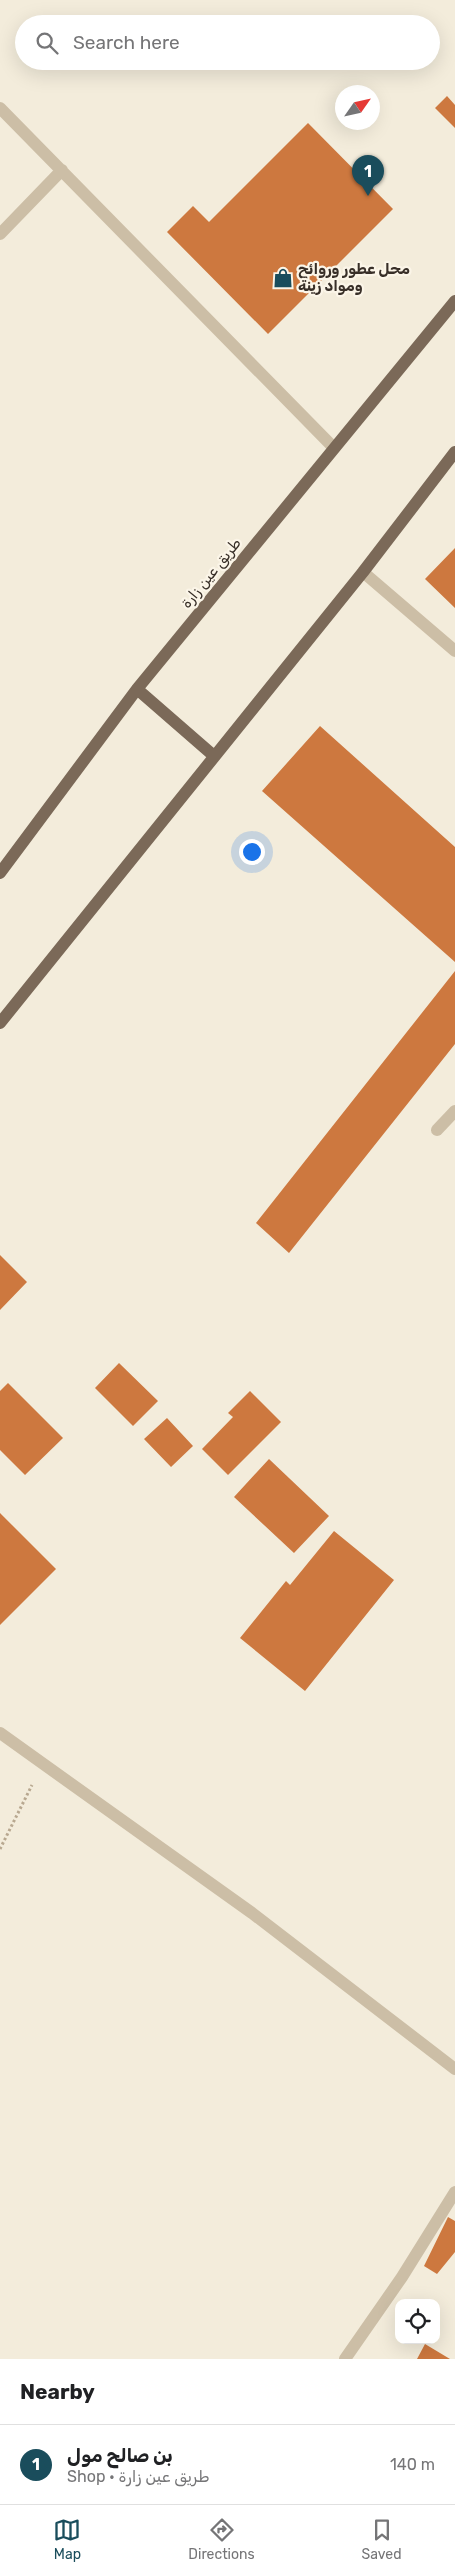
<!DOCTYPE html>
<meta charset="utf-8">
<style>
:root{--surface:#fff;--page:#f2f2f2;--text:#202124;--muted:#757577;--line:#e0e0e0;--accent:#1a4d5c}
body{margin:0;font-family:Rubik,Cairo,sans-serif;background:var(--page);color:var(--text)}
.controls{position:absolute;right:15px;bottom:15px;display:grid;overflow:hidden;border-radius:10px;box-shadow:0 5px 20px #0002}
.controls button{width:45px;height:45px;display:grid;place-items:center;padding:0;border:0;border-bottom:1px solid var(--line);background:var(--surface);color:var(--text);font:25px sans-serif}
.compass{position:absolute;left:335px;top:85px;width:45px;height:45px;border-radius:50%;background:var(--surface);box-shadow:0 5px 20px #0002;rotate:56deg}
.you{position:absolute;left:251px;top:851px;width:18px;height:18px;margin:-12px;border:4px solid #fff;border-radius:50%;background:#1a73e8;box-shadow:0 0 0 8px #1a73e833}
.badge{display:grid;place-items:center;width:32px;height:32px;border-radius:50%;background:var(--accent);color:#fff;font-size:16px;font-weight:700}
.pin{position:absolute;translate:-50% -41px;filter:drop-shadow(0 1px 2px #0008)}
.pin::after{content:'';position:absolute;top:26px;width:18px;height:15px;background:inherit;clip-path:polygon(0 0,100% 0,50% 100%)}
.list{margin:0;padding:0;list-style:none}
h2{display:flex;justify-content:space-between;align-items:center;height:65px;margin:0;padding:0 20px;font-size:21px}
h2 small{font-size:16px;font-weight:400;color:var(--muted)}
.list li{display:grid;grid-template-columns:32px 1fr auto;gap:15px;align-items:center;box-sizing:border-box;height:80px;padding:0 20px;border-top:1px solid var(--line)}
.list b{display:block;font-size:19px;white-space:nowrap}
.list p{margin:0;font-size:16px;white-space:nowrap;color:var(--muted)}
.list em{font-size:16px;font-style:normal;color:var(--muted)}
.icon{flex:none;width:28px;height:28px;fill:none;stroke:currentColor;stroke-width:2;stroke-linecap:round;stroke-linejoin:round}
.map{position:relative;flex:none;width:455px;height:2359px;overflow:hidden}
.search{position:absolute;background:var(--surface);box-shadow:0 5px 20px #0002;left:15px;right:15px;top:15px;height:55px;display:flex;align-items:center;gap:12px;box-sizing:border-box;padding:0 18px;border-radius:28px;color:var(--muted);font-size:19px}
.sheet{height:145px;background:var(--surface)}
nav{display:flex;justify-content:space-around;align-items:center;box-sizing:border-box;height:70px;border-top:1px solid var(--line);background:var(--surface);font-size:14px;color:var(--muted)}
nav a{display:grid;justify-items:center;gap:2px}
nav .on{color:var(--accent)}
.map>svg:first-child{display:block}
.building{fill:#cd783f}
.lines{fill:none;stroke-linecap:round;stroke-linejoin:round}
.path{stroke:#b8a890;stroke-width:3;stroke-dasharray:2.5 2.5;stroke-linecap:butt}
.service{stroke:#ccbea6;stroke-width:12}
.minor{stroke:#ccbea6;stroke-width:12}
.tertiary{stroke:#ccbea6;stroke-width:12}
.primary{stroke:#7b6958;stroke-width:12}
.labels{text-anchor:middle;stroke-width:4.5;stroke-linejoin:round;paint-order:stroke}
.poi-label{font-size:15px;font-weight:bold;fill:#382f28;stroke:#fbf5e8;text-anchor:start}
.street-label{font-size:15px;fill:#382f28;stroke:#fbf5e8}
</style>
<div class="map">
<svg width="455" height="2359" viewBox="0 0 455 2359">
<rect width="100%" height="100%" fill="#f3ecdb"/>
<path class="building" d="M447,96L455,105V128L435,108Z
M308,123L393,209L268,334L167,232L193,206L209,222Z
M455,548V608L425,579Z
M320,726L455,847V962L262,791Z
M455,971V1044L289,1253L256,1223Z
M0,1255L27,1282L0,1310Z
M119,1363L158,1401L133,1426L95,1388Z
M8,1383L63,1438L25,1475L0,1450V1391Z
M250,1391L281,1422L228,1475L202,1449L233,1417L228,1413Z
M167,1418L193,1446L171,1467L144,1439Z
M269,1459L329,1516L294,1553L234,1497Z
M0,1513L56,1569L0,1625Z
M334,1531L394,1580L305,1691L240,1638L286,1581L290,1585Z
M448,2217L455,2221V2252L437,2274L424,2266Z
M425,2344L450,2359H417Z"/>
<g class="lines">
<path class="path" d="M0,1849L32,1785"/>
<path class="service" d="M437,1130L455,1111"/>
<path class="minor" d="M0,108L334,448
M0,234L62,170
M0,1733L252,1913L455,2069
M345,2359L402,2277L455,2192"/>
<path class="tertiary" d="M363,572L455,651"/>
<path class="primary" d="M137,689L214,756
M0,873L137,689L455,301
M0,1023L363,572L455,452"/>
</g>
<defs>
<symbol id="shop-bare" viewBox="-9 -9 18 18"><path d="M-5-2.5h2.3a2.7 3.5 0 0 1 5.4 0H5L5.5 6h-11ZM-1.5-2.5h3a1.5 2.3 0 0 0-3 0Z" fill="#1a4d5c" stroke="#fbf5e8" stroke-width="2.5" paint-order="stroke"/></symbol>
</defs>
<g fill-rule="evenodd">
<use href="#shop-bare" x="269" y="264" width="28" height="28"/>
</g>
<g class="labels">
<g class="poi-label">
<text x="298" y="274">محل عطور وروائح<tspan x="298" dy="17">ومواد زينة</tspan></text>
</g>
<g class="street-label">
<text transform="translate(211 573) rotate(-51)" y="5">طريق عين زارة</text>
</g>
</g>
</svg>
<div class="controls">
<button><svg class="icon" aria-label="locate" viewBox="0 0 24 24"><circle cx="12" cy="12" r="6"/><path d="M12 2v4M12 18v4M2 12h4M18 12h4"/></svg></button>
</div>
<svg class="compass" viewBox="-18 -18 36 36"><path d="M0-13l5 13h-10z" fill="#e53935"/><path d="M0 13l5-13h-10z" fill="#757577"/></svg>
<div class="you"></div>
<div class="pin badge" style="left:368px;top:196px">1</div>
<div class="search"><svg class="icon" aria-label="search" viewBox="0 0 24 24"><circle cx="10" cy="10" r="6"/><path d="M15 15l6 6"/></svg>Search here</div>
</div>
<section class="sheet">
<h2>Nearby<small></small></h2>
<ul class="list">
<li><span class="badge">1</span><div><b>بن صالح مول</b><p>Shop · طريق عين زارة</p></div><em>140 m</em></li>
</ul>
</section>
<nav>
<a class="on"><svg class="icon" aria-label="map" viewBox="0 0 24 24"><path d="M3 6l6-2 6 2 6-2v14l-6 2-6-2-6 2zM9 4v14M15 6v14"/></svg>Map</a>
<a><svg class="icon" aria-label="directions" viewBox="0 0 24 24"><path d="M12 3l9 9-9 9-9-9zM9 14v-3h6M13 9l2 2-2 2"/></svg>Directions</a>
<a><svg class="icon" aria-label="saved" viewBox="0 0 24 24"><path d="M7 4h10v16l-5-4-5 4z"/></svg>Saved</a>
</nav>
